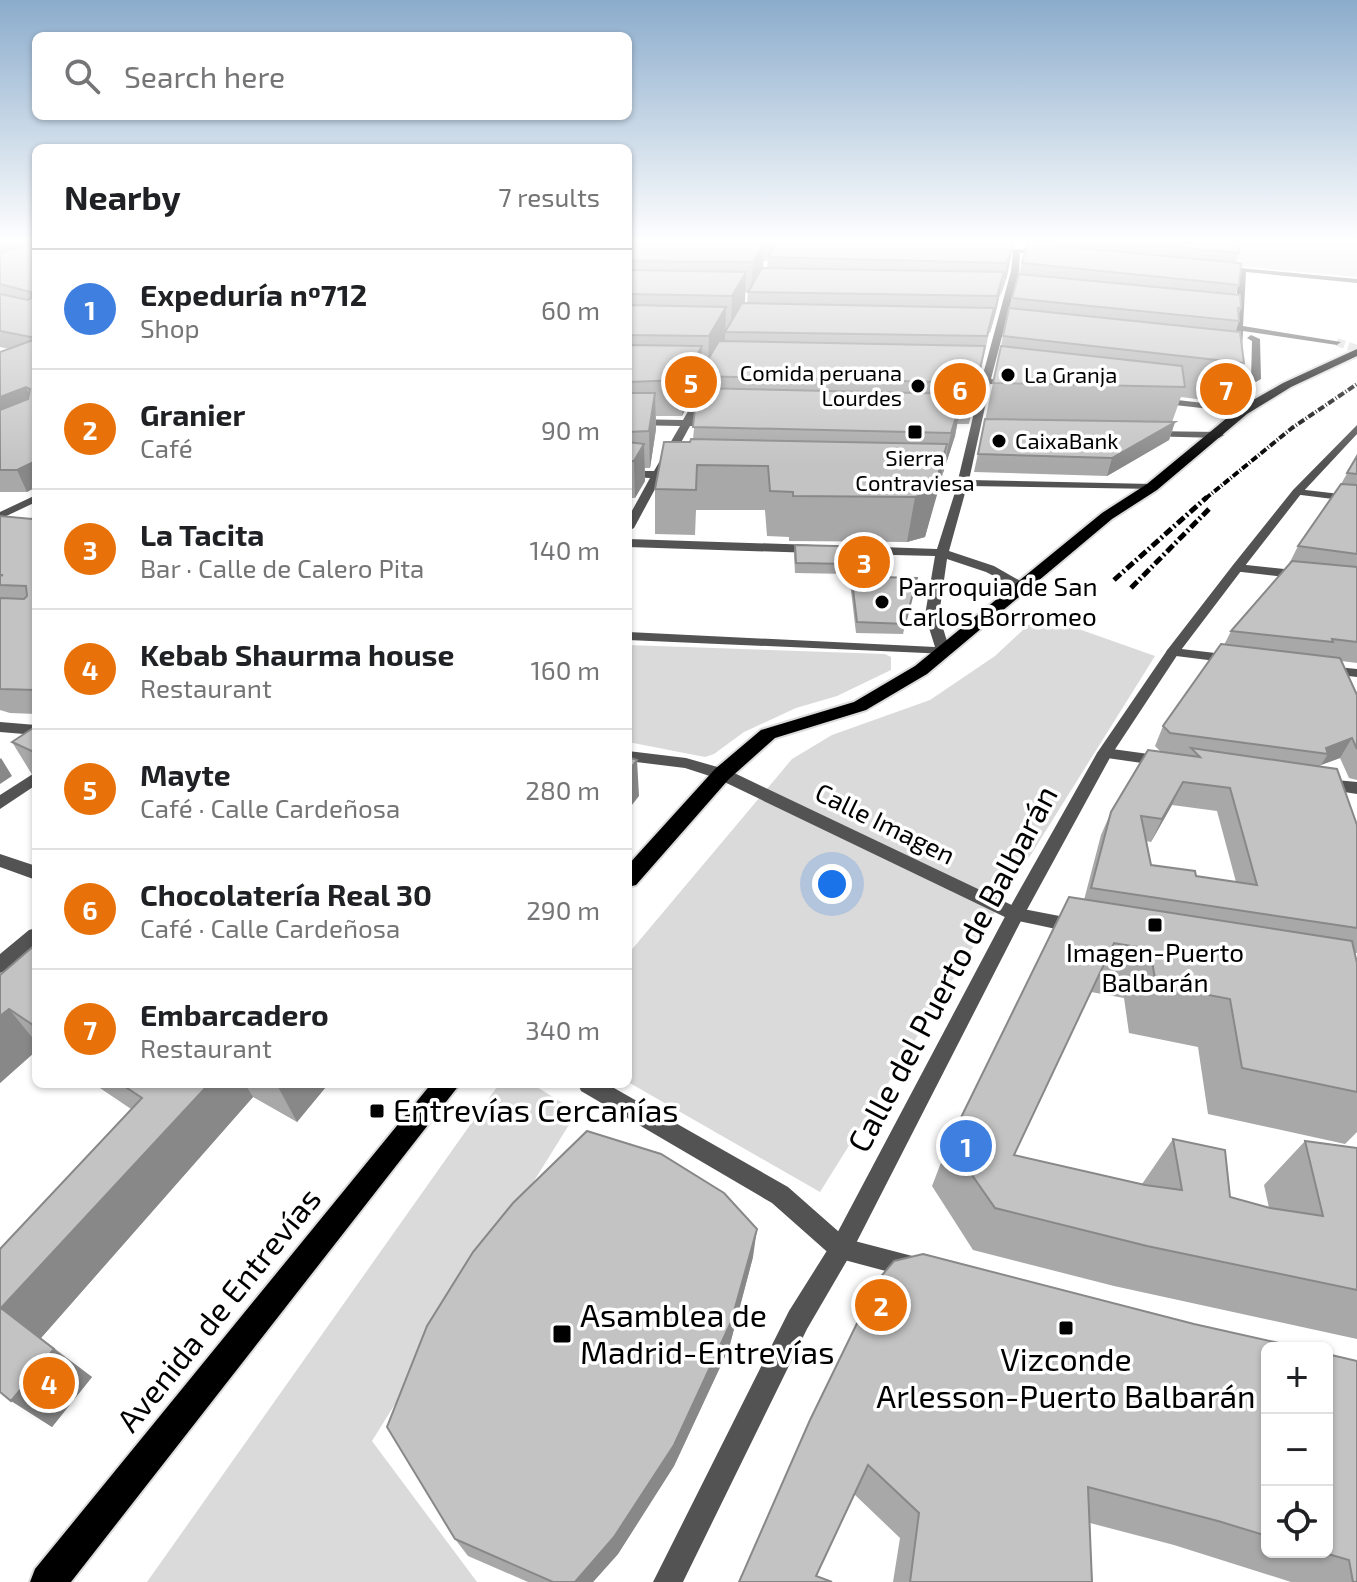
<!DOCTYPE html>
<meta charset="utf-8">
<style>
:root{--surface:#fff;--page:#f2f2f2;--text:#202124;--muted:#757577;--line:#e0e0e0;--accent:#000}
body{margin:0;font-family:"Exo 2",sans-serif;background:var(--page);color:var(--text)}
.controls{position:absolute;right:24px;bottom:24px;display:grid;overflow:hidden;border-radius:12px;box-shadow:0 2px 6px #0004}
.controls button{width:72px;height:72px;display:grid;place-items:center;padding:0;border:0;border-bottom:2px solid var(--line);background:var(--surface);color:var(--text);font:40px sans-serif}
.you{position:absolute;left:832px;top:884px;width:28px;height:28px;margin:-20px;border:6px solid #fff;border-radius:50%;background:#1a73e8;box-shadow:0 0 0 12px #1a73e833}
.badge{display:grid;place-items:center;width:52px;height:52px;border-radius:50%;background:var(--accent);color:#fff;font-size:26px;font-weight:700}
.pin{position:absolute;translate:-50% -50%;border:4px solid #fff;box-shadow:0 2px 8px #0006}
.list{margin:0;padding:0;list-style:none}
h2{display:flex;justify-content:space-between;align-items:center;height:104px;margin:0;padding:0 32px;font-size:34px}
h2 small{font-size:26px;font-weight:400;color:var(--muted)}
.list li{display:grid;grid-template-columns:52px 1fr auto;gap:24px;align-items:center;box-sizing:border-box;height:120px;padding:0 32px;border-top:2px solid var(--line)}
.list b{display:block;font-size:30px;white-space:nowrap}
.list p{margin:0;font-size:26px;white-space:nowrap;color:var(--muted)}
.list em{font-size:26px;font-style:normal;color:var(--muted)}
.icon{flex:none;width:44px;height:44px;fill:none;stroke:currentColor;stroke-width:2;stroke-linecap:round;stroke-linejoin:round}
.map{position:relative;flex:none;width:1357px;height:1582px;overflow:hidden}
.search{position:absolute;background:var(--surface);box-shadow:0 2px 6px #0004;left:32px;top:32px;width:600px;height:88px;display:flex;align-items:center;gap:20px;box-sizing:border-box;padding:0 28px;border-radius:12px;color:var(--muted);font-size:30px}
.panel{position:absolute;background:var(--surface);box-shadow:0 2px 6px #0004;left:32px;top:144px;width:600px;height:944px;border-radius:12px}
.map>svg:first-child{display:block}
.green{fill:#dadada}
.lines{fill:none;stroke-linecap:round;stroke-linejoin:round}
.minor-tunnel{stroke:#d9d9d9;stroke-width:8;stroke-dasharray:8 4;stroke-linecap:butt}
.primary-casing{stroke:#dbdbdb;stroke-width:4}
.pedestrian{fill:#535353;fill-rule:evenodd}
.minor{fill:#535353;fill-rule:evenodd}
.tertiary{fill:#535353;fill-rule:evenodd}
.primary{fill:#000;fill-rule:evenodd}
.rail-far1{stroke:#000;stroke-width:4;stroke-dasharray:7 2 1 2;stroke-linecap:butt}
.rail{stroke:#000;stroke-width:5;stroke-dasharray:9 3 2 3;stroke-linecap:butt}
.wall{fill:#a8a8a8;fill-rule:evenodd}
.shaded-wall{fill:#888}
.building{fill:#c3c3c3;stroke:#888;stroke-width:2;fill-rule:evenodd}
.poi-dot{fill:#000;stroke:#fff;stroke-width:3}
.labels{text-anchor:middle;stroke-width:7;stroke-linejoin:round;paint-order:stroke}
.far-poi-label{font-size:22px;fill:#000;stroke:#fff;text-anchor:start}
.poi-label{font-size:26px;fill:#000;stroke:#fff;text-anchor:start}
.street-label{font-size:26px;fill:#000;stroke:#fff}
.near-street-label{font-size:32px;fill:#000;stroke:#fff}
.near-poi-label{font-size:32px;fill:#000;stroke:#fff;text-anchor:start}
</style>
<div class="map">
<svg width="1357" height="1582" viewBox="0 0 1357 1582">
<rect width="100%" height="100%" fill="#fff"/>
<path class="green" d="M1101,242H1357V277L1224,265Z
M1039,615L1155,656L820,1192L628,1082V954L792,759L832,735L930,700L995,656Z
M628,645L885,654L891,657V670L837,696L796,708L744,732L714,754L705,757L628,742Z
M499,1084H532L577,1112L372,1441L477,1582H147Z"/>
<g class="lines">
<path class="minor-tunnel" d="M1337,342L1357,349"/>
<defs>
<path id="primary" d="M1357,349V356L1291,387L1247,414L1157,490L1112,519L927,674L866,710L775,738L729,779L636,885L628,887V865L715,769L761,730L854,702L915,666L1102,513L1147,484L1239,408L1283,383Z
M431,1084H460L71,1582H30L35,1569Z"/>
</defs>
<use href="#primary" class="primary-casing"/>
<path class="pedestrian" d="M1251,335L1260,339L1261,379L1256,382L1251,379L1252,341L1247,338Z"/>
<path class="minor" d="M994,247L1050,252L1046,254L1020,253L1019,271L991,379L1014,380L1019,383L1014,386L990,384L969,480L1152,484L1157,487L1156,489L967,486L949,551L994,566L1029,586L1027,589H1019L986,572L947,559L939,615L950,651L948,654L628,640V632L935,647L925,615L935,556L853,554L847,550L853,546L937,549L957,486L917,485L912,482L917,479L958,480L981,383L953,379L958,376L982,378L1011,271L1013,252L992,250Z
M1230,267L1357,279V283L1246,272L1243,326L1341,342L1337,345L1243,331L1241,366L1246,413L1157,403V399L1160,398L1238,407L1233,366L1235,330L1228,327L1235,325L1238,272L1230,271Z
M703,385L711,387L693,420H714L719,423L714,426H690L665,472H678L683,475L678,478H661L634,528L628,531V518L650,478L628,477V471H654L680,426L628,425V419L683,420Z
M1149,431L1219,432L1224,435L1219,438L1145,436V432Z
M1297,489L1357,496V502L1293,494V490Z
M36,495V502L0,519V512Z
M628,539L814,545L820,549L814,553L628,547Z
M1237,564L1303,571L1309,575L1303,579L1233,571V565Z
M1173,648L1232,655L1239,659L1232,663L1168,655L1166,652L1168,649Z
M1327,666L1357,669V677L1322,673L1320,670Z
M0,722L36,725V735L0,732Z
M1105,748L1163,756L1171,761L1163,766L1100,757L1097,753Z
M628,751L686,758L728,770L1018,908L1075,919L1081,921L1084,926L1081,931L1075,933L1009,919L716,778L685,768L628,761Z
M36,772V785L0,809V795Z
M1325,779L1357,782V794L1319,788L1317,784L1319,780Z
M0,854L36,866V880L0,867Z
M36,928V946L7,970L0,973V954L29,930Z
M578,1084H607L788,1187L847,1239L920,1258L924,1266L920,1274L912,1278L833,1257L772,1203L581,1091Z"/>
<path class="tertiary" d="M1357,425V434L1301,494L1241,571L1178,654L1112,754L1023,917L849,1257L807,1329L683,1582H653L789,1311L833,1241L1009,909L1097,753L1168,649L1233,565L1293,490Z"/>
<use href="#primary" class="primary"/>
<path class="rail-far1" d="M1205,499L1292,428L1357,384"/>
<path class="rail" d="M1114,580L1207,497
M1131,588L1210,508"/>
</g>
<path class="wall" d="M0,242H36V487L27,492H0V352L9,349L0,347Z
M628,242H1014L1007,276L999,298L990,333H989L969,424H957L955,436L942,476H941L925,537L907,542L789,541V537L767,536L765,510H696L695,535L655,534V489L693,439L698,386L682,416H656V429L650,468H645V481L635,498H628ZM763,261H768L767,268H763ZM745,292H748L747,304L745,303Z
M1026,242H1240L1239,253L1235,263L1239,285L1235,295L1241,308L1239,314V321L1236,331L1244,363L1228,403L1181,397L1172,422H1175L1169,440L1107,476L974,472L1009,308L1019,274Z
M1357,456V663L1341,661L1357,695V780L1349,778L1340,758L1321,765L1320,767L1357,825V953H1355L1357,963V1132L1345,1144L1208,1114L1198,1047L1129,1033L1124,998L1091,992L1014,1155L1142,1184L1173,1139L1230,1197L1269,1208L1264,1185L1305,1141L1357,1148V1339L1114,1286L973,1250L932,1186L949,1142L1084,900L1101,835L1111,812L1161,752L1155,746L1163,726L1224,645L1231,631L1289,564L1298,546L1341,484ZM1172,805L1217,811L1236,882L1196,876L1151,865L1146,841L1151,842Z
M36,515V714L10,713L0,710V516L32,519Z
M795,545L875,547L878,577L917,578L903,634L856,633L849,574L795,573L794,555Z
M36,726V781L12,742Z
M36,944V1051L0,1083V975Z
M94,1084H323L325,1088L297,1122L253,1097L41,1338L92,1377L52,1427L0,1392L131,1109Z
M753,1257L729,1348L674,1466L618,1554L593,1582H528L468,1556L455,1539Z
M1267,1348V1552H1327L1357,1361V1582H1291L1174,1545L1090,1523L1092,1582H893L900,1538L854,1494L739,1582L810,1420Z"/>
<path class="shaded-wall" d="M5,242H32L0,262V244Z
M770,242H778L769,258Z
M1014,242L1007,276L1000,298L1007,263Z
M764,243L763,272L751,292L753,262Z
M746,272L745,303L731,328L732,296Z
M1004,272L997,308L990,333L997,296Z
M726,307L725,339L708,369L709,336Z
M702,346V377L698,376V386L682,416V380Z
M26,387L35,406L0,421V397Z
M655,393L656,429L650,468L649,431Z
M963,394L955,436L942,476L951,433Z
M1175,422L1169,440L1107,476L1112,458Z
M644,444L645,481L635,498L634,461Z
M947,444L939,488L925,537L907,542L915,497Z
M36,461V487L27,492L17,470Z
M1352,738L1340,758L1321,765L1328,754L1326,748Z
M1,758L12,776L0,784V759Z
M637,760L639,796L628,810V772Z
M1183,782L1172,805L1151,842L1162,819Z
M9,1009L36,1042V1051L0,1083V1016Z
M209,1084H245L253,1097L41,1338L1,1308Z
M278,1084H323L325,1088L297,1122L277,1085Z
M757,1229L753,1257L729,1348L674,1466L618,1554L593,1582H575Z
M54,1349L92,1377L52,1427L11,1401Z"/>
<path class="building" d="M31,242H36V338L0,331V294L28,300L32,297L31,292L0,284V253L30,244Z
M628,242H722L764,243L753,262L628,261Z
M777,242H1014L1007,263L768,257Z
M1126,242H1240L1239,253Z
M1028,243L1238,263L1241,264L1239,285L1022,263Z
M762,268L1004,272L997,296L748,292Z
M628,270L746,272L732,296L628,294Z
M1019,274L1240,295L1241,308H1238L1239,321L1012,298Z
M742,303L994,308L987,336L725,332Z
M628,305L726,307L709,336L628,335Z
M1009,308L1240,332L1244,363L1003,336Z
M36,339V461L17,470H0V410L28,399L30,389L26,387L0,397V352Z
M719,341L985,346L977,383L698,376Z
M628,345L702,346L682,380L628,382Z
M1001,346L1182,366L1185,387L993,383Z
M697,388L963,394L951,433L693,427Z
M628,393H655L649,431L628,432Z
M985,419L1175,422L1112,458L978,454Z
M691,439L947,444L933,492L915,497L793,496V492L770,491L768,466L697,465L696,490L655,489L664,442H690Z
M628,442L644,444L634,461H628Z
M1357,456V474L1347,473Z
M1341,484L1357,485V554L1298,546Z
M36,515V690L0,689V598L24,599L27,596L26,586L0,585V576L3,575H0V516L32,519Z
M795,545L875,547L878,577L917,578L905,624L857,622L850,564L796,563Z
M1292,561L1357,567V642L1332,639L1333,642L1231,631Z
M1221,644L1340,658L1357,695V749L1352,738L1326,748L1328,754L1170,733L1163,726Z
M36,726V753L12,742Z
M1191,748L1337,769L1357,825V928L1091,888L1111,812L1148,750L1200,757ZM1183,782L1230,788L1257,885L1196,876L1195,871L1151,865L1141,816L1162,819Z
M628,757L637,760L628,772Z
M1069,897L1352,941L1357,963V1092L1242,1068L1230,999L1156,985L1150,949L1114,943L1014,1155L1145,1185L1182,1190L1173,1139L1225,1150L1230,1197L1270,1208L1323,1216L1305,1141L1357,1148V1290L1147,1246L995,1208L949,1142Z
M36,944V1027L9,1009L0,1016V975Z
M121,1084H209L1,1308L54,1349L11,1401L0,1392V1249L142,1098Z
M587,1131L661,1154L724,1193L757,1229L731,1322L674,1445L614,1537L575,1582H553L455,1539L387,1427L427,1326L473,1252L513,1203Z
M923,1254L1194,1324L1301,1348H1267V1536L1218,1521L1088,1487L1092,1582H910L919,1513L868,1465L816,1576L832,1582H739L810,1420L878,1280L894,1261Z
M1327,1354L1357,1361V1582H1353L1349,1560L1321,1552H1327Z"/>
<linearGradient id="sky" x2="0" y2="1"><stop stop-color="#8baccc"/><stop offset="0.52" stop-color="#fff"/><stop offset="1" stop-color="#fff" stop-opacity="0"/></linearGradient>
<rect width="1357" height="464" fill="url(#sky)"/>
<g class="poi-dot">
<circle cx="1008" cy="375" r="8"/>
<circle cx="918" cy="386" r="8"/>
<rect x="907" y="424" width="16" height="16" rx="4"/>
<circle cx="999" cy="441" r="8"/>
<circle cx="882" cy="602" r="8"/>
<rect x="1147" y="917" width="16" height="16" rx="4"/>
<rect x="369" y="1103" width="16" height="16" rx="4"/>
<rect x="1058" y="1320" width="16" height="16" rx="4"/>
<rect x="552" y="1324" width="20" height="20" rx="4"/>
</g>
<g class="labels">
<g class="far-poi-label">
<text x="902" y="381" text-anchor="end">Comida peruana<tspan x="902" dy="25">Lourdes</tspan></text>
<text x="1024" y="383">La Granja</text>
<text x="1015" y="449">CaixaBank</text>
<text x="915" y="466" text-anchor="middle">Sierra<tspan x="915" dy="25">Contraviesa</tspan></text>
</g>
<g class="poi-label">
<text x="898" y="596">Parroquia de San<tspan x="898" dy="30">Carlos Borromeo</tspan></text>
<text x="1155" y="962" text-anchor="middle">Imagen-Puerto<tspan x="1155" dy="30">Balbarán</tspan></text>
</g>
<g class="street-label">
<text transform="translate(885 824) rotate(26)" y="9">Calle Imagen</text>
</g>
<g class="near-street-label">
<text transform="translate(953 969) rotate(-62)" y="11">Calle del Puerto de Balbarán</text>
<text transform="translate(219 1310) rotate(-51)" y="11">Avenida de Entrevías</text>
</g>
<g class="near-poi-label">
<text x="393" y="1122">Entrevías Cercanías</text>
<text x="580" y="1327">Asamblea de<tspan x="580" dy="37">Madrid-Entrevías</tspan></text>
<text x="1066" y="1371" text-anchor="middle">Vizconde<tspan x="1066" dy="37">Arlesson-Puerto Balbarán</tspan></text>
</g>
</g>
</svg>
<div class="controls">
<button>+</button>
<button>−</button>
<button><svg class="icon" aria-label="locate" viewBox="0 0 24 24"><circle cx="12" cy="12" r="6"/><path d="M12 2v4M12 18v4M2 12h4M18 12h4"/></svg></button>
</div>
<div class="you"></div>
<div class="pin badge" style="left:966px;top:1146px;background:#3f7fe0">1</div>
<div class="pin badge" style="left:881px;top:1305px;background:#e8710a">2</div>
<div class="pin badge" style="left:864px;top:562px;background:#e8710a">3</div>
<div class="pin badge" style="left:49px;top:1383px;background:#e8710a">4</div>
<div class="pin badge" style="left:691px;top:382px;background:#e8710a">5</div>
<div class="pin badge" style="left:960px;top:389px;background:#e8710a">6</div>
<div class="pin badge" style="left:1226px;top:389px;background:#e8710a">7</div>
<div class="search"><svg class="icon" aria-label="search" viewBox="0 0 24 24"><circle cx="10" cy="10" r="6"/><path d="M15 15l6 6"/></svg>Search here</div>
<section class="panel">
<h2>Nearby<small>7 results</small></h2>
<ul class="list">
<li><span class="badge" style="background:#3f7fe0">1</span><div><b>Expeduría nº712</b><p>Shop</p></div><em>60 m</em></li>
<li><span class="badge" style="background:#e8710a">2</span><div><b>Granier</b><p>Café</p></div><em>90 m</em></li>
<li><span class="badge" style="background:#e8710a">3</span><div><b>La Tacita</b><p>Bar · Calle de Calero Pita</p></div><em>140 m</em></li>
<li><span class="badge" style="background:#e8710a">4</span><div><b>Kebab Shaurma house</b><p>Restaurant</p></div><em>160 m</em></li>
<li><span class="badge" style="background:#e8710a">5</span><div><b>Mayte</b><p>Café · Calle Cardeñosa</p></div><em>280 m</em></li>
<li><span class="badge" style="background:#e8710a">6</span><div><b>Chocolatería Real 30</b><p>Café · Calle Cardeñosa</p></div><em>290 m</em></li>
<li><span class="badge" style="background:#e8710a">7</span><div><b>Embarcadero</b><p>Restaurant</p></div><em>340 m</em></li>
</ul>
</section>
</div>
